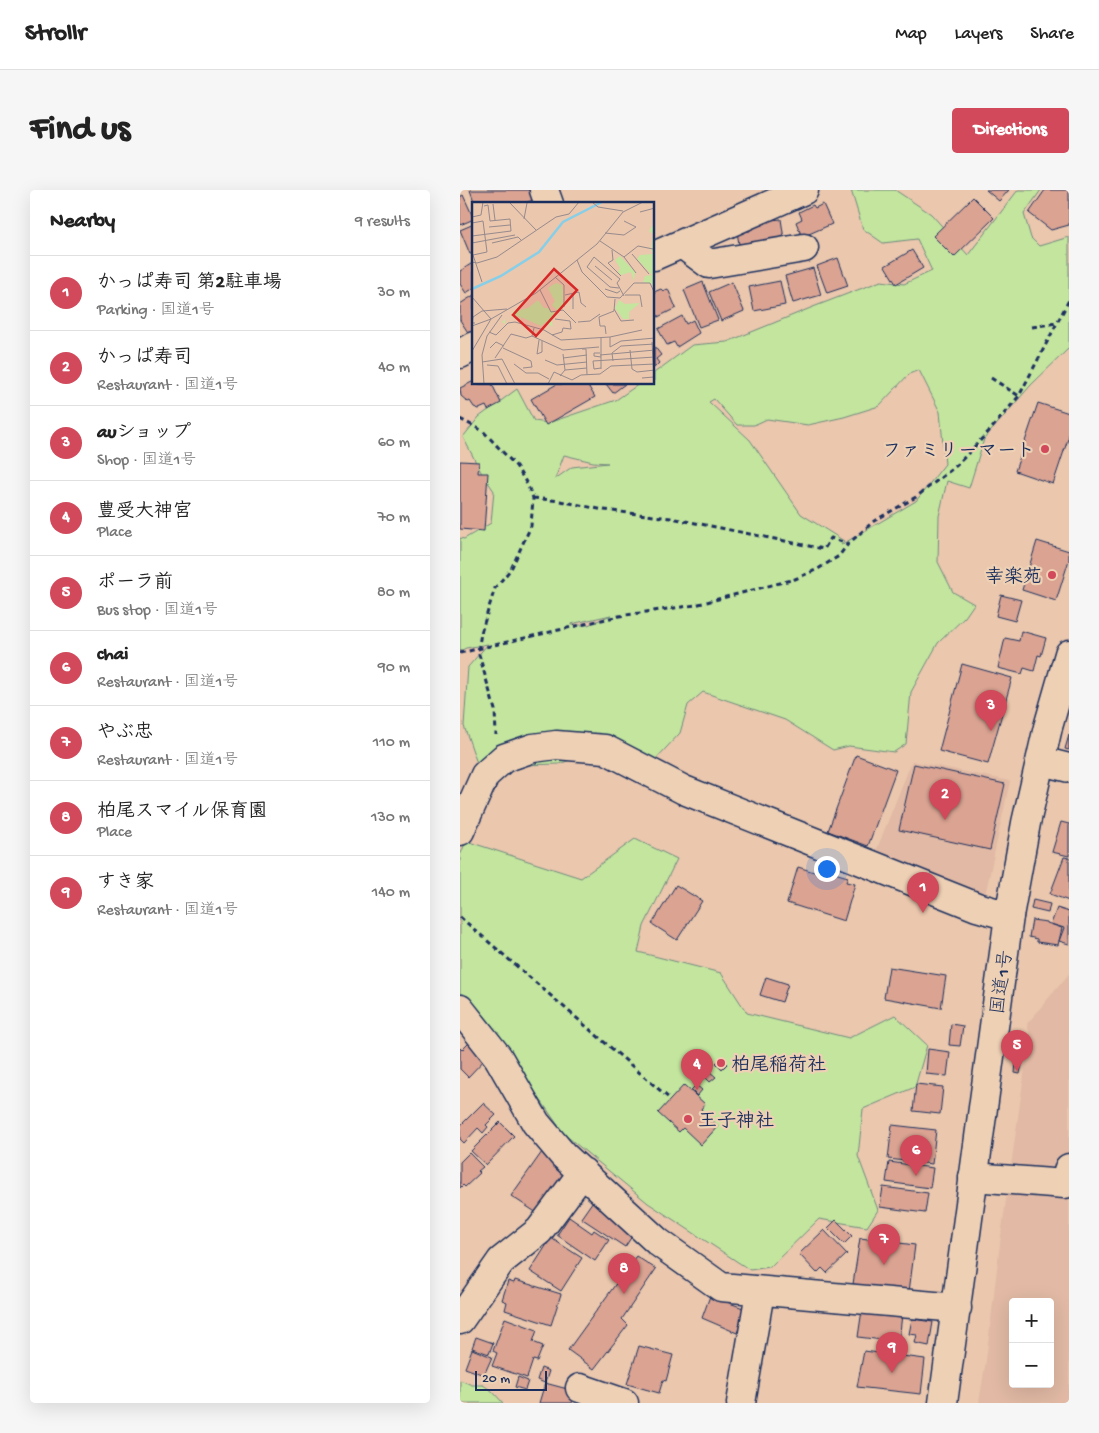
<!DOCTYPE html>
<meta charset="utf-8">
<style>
:root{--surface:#fff;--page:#f6f6f6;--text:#222;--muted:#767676;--line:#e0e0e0;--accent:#d1495b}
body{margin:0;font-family:"Gochi Hand","Klee One",sans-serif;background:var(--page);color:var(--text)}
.controls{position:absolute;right:15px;bottom:15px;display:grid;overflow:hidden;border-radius:5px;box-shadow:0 5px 20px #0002}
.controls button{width:45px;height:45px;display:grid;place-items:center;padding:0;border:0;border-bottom:1px solid var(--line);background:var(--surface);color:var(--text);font:25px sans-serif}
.scale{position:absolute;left:15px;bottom:12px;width:72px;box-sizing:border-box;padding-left:5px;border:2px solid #1b2f5e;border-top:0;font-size:14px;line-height:18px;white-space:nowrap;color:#1b2f5e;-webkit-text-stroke:4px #eed0b4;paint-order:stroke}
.you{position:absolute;left:366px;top:678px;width:18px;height:18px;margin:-12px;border:4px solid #fff;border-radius:50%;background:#1a73e8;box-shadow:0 0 0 8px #1a73e833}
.badge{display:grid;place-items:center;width:32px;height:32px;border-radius:50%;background:var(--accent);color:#fff;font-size:16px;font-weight:700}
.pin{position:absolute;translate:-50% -41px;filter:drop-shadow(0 1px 2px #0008)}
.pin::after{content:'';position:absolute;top:26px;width:18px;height:15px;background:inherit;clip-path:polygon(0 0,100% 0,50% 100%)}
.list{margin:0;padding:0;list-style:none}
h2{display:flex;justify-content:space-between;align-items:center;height:65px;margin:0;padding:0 20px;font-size:21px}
h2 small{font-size:16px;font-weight:400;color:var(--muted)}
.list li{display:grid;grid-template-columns:32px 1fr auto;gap:15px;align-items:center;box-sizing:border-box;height:75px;padding:0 20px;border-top:1px solid var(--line)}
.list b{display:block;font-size:19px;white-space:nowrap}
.list p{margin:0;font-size:16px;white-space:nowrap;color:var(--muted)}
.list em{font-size:16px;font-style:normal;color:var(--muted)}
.map{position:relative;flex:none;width:609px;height:1213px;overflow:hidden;border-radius:5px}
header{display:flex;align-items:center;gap:30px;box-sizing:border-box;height:70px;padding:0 25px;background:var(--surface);border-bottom:1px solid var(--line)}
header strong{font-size:24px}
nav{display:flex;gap:28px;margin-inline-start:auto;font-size:18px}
.intro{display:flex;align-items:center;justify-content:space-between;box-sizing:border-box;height:120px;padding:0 30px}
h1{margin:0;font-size:35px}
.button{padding:12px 22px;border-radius:5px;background:var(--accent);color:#fff;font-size:18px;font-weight:700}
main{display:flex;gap:30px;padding:0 30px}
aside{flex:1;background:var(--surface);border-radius:5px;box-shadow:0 5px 20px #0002}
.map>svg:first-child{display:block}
.built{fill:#e1b9a4;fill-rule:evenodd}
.green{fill:#c3e59e;stroke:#6f8a7e;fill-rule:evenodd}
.building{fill:#daa392;stroke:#1b2f5e}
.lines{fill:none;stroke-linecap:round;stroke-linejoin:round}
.minor-casing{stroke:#1b2f5e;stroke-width:31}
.highway-casing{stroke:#1b2f5e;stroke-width:31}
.path{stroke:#1b2f5e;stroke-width:3;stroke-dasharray:5 4;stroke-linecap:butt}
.minor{stroke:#eed0b4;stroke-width:28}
.highway{stroke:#eed0b4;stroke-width:28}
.poi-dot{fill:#d1495b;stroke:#eed0b4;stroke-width:2}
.labels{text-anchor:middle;stroke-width:4.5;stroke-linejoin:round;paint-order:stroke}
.poi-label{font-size:19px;font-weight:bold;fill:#1b2f5e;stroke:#eed0b4;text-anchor:end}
.street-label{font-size:19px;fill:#1b2f5e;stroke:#eed0b4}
.inset-river{fill:none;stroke:#87cfe8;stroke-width:2.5}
.inset-road{fill:none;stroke:#978a8d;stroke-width:1}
.view{fill:#d62828;fill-opacity:0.15;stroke:#d62828;stroke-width:2.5}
.inset-edge{fill:none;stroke:#1b2f5e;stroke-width:2.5}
</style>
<header>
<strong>Strollr</strong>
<nav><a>Map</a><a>Layers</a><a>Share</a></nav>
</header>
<div class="intro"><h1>Find us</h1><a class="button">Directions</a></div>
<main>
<aside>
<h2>Nearby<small>9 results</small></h2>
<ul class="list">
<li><span class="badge">1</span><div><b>かっぱ寿司 第2駐車場</b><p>Parking · 国道1号</p></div><em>30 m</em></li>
<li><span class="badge">2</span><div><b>かっぱ寿司</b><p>Restaurant · 国道1号</p></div><em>40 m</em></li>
<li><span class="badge">3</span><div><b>auショップ</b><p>Shop · 国道1号</p></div><em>60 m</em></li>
<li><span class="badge">4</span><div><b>豊受大神宮</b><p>Place</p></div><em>70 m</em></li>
<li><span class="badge">5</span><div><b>ポーラ前</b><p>Bus stop · 国道1号</p></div><em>80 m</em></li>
<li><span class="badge">6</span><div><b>chai</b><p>Restaurant · 国道1号</p></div><em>90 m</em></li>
<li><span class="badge">7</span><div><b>やぶ忠</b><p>Restaurant · 国道1号</p></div><em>110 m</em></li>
<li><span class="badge">8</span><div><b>柏尾スマイル保育園</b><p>Place</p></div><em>130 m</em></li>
<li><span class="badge">9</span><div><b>すき家</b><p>Restaurant · 国道1号</p></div><em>140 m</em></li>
</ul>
</aside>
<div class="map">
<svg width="609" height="1213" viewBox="0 0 609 1213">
<rect width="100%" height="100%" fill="#eac7ad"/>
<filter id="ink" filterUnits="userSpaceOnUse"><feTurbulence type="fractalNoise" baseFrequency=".02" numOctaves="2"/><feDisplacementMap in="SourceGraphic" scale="10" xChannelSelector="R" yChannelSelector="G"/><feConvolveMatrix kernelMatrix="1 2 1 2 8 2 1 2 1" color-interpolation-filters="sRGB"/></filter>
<g filter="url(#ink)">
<path class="built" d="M452,571L550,591L525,705L413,669Z
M609,784V1213H519L526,1171L541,1046L570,844L567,834ZM553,1112H590V1194H553Z"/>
<path class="green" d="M391,0H435L471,24L508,65L558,0H581L564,24L571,48L579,56L609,47V158L571,195L524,249L509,298L487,291L479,326L478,372L493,402L514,414L505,427L478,453L451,502L446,554L434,562L389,556L373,560L325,530L243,502L228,515L220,543L193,572L132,562L99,574L18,576L4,536L8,477L28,454L6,458L0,461V348L4,349L31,333L34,301L21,282L3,247L19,227L57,199L74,231L88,233L156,210L179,194H194V183L232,155L267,152L353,117L421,91L444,94L472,81L457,49L423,53L403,39ZM459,180L480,222L485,274L456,311L381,355L384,351L341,324L290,250L249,212L254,209L277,235H294L307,229L348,235L384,227L419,216L449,184ZM104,265L133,272L148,273L112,277L95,289ZM151,425L128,435H111V434Z
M175,649L217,669L184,736L178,762L261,783L287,823L389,848L435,825L467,855L455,897L403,919L398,966L418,1020L407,1037L359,1029L310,1077L290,1080L188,1013L104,944L46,860L0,804V666L6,651L121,688Z
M0,1190L12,1195H23L32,1201L43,1213H0Z"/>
<path class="building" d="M10,0H71L75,9L63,14H15Z
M526,0H549L539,11Z
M585,0H609V35L591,40L569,23Z
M3,5L14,29L0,35V7Z
M513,7L534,28L494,67L473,46Z
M363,14L372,34L342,47L336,32L342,29L339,22L353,15L355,18Z
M321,29L324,49L279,54L277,42L290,41L289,37L302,35L301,31Z
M14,34V63L10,64L0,40Z
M452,60L463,78L436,94L425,76Z
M378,68L388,96L367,103L357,76Z
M14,72V98L6,103L0,94V81Z
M353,78L361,105L333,113L325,86Z
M320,91L325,115L294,121L289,97Z
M243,92L258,130L239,137L224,100Z
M272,92L284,121L261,131L249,102Z
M201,99L203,101L208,99L216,118L198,127V125L194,127V102Z
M14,105V141L9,144L0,130V114Z
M222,126L226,134L233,130L239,143L217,157L214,152L207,155L198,139Z
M194,156L201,165L196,169L199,173L194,178Z
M14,191V194H32L41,213L28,220L26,216L19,219L14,217L10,211L8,212L1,206L0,198Z
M97,194H127L135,207L86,235L71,209Z
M146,194H165L153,203Z
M578,213L609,223V246L593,294L555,281Z
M0,271L19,272L18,283H28L24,341L0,339Z
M577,351L609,361V370L596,411L562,400Z
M541,405L561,410L555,431L536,426Z
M561,441L586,448L581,466L578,465L574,481L564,478L562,484L538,478L545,448L559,451Z
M502,474L552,488L528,574L479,561Z
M609,545V560L605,559Z
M396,565L436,580L408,656L368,641Z
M454,574L545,594L530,660L439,640Z
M601,632L609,634V666L592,662Z
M604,667L609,668V711L590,704Z
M338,677L370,687L371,682L388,687L386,692L395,694L384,731L327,713Z
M216,695L242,711L217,750L192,734Z
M573,710L590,714L588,723L571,719Z
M597,718L609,722V754L599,751L604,738L591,734Z
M572,730L587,732V733L602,738L598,755L577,752V749L569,747Z
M429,777L486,786L481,818L424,808Z
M306,787L328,794L322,812L300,805Z
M491,834L503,836L500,856L489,855Z
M11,851L27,867L8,887L0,879V858L2,860Z
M468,859L490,862L487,886L466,884Z
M261,868L267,874L262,879L256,873Z
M556,873H562L560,884L555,883Z
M249,881L256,887L250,892L244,886Z
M456,894L483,897L480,924L453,921Z
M224,895L245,914L241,919L258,936L241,955L223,938L219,942L198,923Z
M236,895L242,900L237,906L231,900Z
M23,913L36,925L26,935L28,937L23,943L18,938L4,953L0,949V936Z
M40,932L54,946L26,975L11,961Z
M432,935L476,940L472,974L428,969Z
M82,962L110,981L80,1025L51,1006Z
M9,963L23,977L18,981L20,983L5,997L3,995L0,998V972Z
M429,972L473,978L470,998L426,992Z
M423,997L468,1003L465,1023L420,1017Z
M135,1008L176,1040L165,1057L121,1028Z
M109,1027L132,1043L134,1040L149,1050L135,1071L97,1045Z
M376,1030L392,1046L384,1054L368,1038Z
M364,1040L387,1064L367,1083L362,1078L357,1083L339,1064Z
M91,1048L122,1068L101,1101L70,1081Z
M400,1048L455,1055L449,1102L393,1094Z
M176,1066L196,1079L162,1129L168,1135L134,1179L108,1160Z
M55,1090L101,1104L91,1135L45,1120L47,1112L42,1110L48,1091L54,1093Z
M250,1106L286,1119L277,1143L242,1128Z
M402,1120L442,1124L439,1152L398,1147Z
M45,1128L77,1140L73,1152L83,1156L77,1171L73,1170L67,1188L32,1176L37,1163L33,1161Z
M452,1129L473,1132L469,1156L455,1153L457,1145L449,1144Z
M16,1147L33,1153L29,1164L12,1158Z
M179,1156L213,1165L206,1191L203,1190L199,1203L167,1194Z
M12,1159L32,1167L24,1185L5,1178Z
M404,1161L465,1169L461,1204L397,1197Z
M81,1178L89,1181L85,1193L77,1190Z
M58,1187L68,1191L65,1200L55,1197Z
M85,1193L115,1201L112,1213H79Z"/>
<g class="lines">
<defs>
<path id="minor" d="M84,0L89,14
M222,54L249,74L344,58
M194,66L344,0
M0,164L14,156
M581,571L609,578
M0,641L25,585L44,568L73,558L96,555L145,559L224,600L517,717L549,726
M0,819L38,867L76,933L103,965L198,1052L261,1097L497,1118
M513,987L605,994L609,978
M0,1130L41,1071L79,1041L123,982
M120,1198L164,1213
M281,1213L300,1102"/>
<path id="highway" d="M483,1213L549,726L566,633L588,537L609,464"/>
</defs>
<use href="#minor" class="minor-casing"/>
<use href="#highway" class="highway-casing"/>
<path class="path" d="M572,137L596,133
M531,188L559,206
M0,229L23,241L56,276L67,294L73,308L71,336L51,379L35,398L21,443L18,461L35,520L36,545
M73,308L100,311L144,320L211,328L364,359L371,348L388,354L414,331L456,307L497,275L532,238L559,206L609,110
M0,463L159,426L235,415L335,389L358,379L379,366L388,354
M0,727L210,909"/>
<use href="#minor" class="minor"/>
<use href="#highway" class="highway"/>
</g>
</g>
<g class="poi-dot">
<circle cx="585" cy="259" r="5"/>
<circle cx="592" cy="385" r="5"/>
<circle cx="261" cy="873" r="5"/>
<circle cx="228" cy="929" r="5"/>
</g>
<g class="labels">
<g class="poi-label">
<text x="575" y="266">ファミリーマート</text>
<text x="582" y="392">幸楽苑</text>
<text x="271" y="880" text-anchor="start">柏尾稲荷社</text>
<text x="238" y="936" text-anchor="start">王子神社</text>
</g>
<g class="street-label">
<text transform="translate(540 792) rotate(-82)" y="7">国道1号</text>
</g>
</g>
<g transform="translate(12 12)">
<rect width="182" height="182" fill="#eac7ad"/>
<path d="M180,24L182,25V89L180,82L171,80L173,74L180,73L165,57L168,53L181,52L179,48L181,32L177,29ZM148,54L163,70L162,79L159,70L149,73L146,70L148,66L143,58ZM84,81L90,83L91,89V104L86,109L80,103L83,99L76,86ZM66,98L72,106H76L83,111L79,116L81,125L74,120L69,124L49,115V121L47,114L33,117V122L30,120L33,117L44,114L40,110L56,106ZM147,98L153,102L168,101L157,110V117H151L143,106Z" fill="#c3e59e"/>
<path class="inset-river" d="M0,87L29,74L67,50L91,20L130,0"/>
<path class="inset-road" d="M37,0L64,28M120,0L126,5L151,9M21,2L23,18M168,10L183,6M0,15L9,13L11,0M52,17L55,1M0,21L11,19L15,50L1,53M17,25L38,23M133,31L152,33L164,25L152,19M0,34L39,29L38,17L18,19L16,3L12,4M128,39L152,55L164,71M0,41L43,33M20,41L46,35L49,38M140,48L141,58L136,61L149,74M0,50L10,80M160,52L177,72M152,55L166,44L181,47M105,58L110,70L135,95L148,96L162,81H178L183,92M0,60L5,61L25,55L84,15L97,12L107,0M123,64L140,78M83,75L92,83V105M147,86L138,85L115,65L122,55L148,77L145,81L152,94M133,87L145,91L148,89M68,88L79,110L91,108L104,121M101,91V107M93,93L107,90L109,101L114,105M153,93H168L170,105M0,95L19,117M142,107L149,119L162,118M106,120L118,119L128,112M3,121H0L1,115L10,109L35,107M0,124L19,117L64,91L125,42L151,10L171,0M17,130L24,133L36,121L43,120L72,128L89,138L138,135L170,128M134,132L133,124H128L127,115L142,109L143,97M80,133L90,130L91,126L99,127L98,119L83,117M60,134L91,148L127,145M129,135V167M138,135V145L149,139L183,136M67,138L65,152L70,150V139M18,146L24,140L32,144M31,146L59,159L60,165L51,166M110,147H114L115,173M158,148L160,167L165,170L183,168M0,149L19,117M128,151H122V154L129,155M128,153L183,148M23,156L39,132L54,136L60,134L62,126M91,156L115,153M73,158L85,163L115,160M141,159L140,151L149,144L183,142M10,160L30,157L43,182M42,162L54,171H66L77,177M15,163L26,164L35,182M129,166L122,167L121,159L183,155M93,168L115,166M88,174L93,168L91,152M170,176L182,175L180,140M12,182L10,153L15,134L30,113M76,182L82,170L100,178L109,173L128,172L139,164L183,162"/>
<path class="view" d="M82,67L105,88L64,134L41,113Z"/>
<rect width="182" height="182" class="inset-edge"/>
</g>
</svg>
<div class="controls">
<button>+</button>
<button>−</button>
</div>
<div class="scale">20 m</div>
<div class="you"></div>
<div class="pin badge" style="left:463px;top:723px">1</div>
<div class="pin badge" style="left:485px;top:630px">2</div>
<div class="pin badge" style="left:531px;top:541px">3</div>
<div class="pin badge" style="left:237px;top:900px">4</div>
<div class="pin badge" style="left:557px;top:881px">5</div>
<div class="pin badge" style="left:456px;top:986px">6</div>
<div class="pin badge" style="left:424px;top:1075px">7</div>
<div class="pin badge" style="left:164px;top:1104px">8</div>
<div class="pin badge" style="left:432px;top:1183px">9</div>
</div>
</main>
